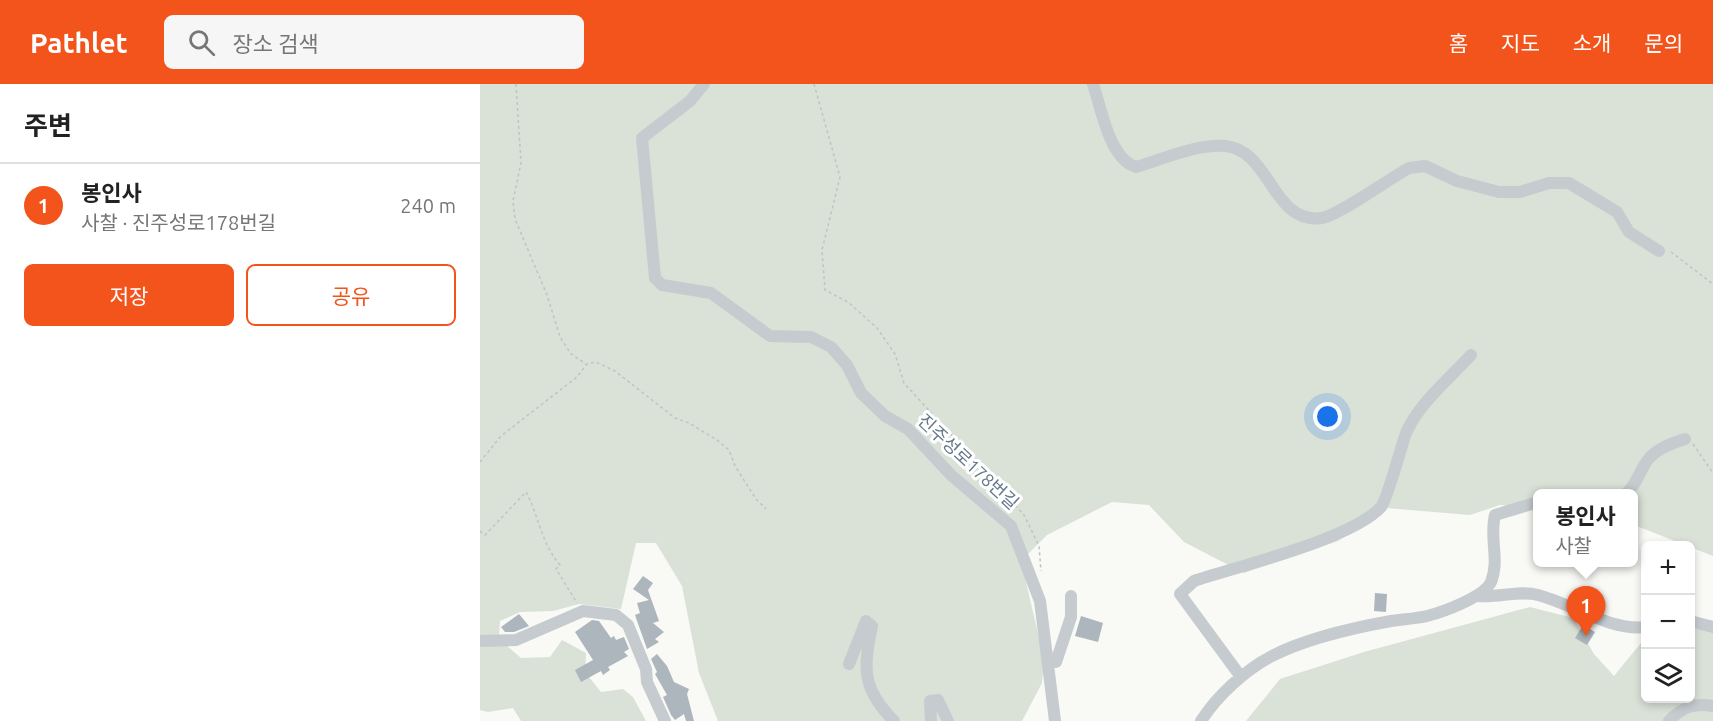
<!DOCTYPE html>
<html lang="ko">
<meta charset="utf-8">
<style>
:root{--surface:#fff;--page:#f6f6f6;--text:#222;--muted:#767676;--line:#e0e0e0;--accent:#f3541c}
body{margin:0;font-family:Ubuntu,"Noto Sans KR",sans-serif;background:var(--page);color:var(--text)}
.controls{position:absolute;right:18px;bottom:18px;display:grid;overflow:hidden;border-radius:9px;box-shadow:0 3px 9px #0003}
.controls button{width:54px;height:54px;display:grid;place-items:center;padding:0;border:0;border-bottom:2px solid var(--line);background:var(--surface);color:var(--text);font:30px sans-serif}
.you{position:absolute;left:848px;top:333px;width:21px;height:21px;margin:-15px;border:4px solid #fff;border-radius:50%;background:#1a73e8;box-shadow:0 0 0 9px #1a73e833}
.badge{display:grid;place-items:center;width:39px;height:39px;border-radius:50%;background:var(--accent);color:#fff;font-size:20px;font-weight:700}
.pin{position:absolute;translate:-50% -50px;filter:drop-shadow(0 2px 3px #0008)}
.pin::after{content:'';position:absolute;top:32px;width:21px;height:18px;background:inherit;clip-path:polygon(0 0,100% 0,50% 100%)}
.popup{position:absolute;left:1053px;top:405px;width:105px;height:78px;box-sizing:border-box;display:grid;place-content:center;border-radius:9px;background:var(--surface);filter:drop-shadow(0 2px 4px #0005);font-size:20px;white-space:nowrap;color:var(--muted)}
.popup b{font-size:22px;color:var(--text)}
.popup::after{content:'';position:absolute;left:50%;top:100%;margin-left:-12px;border:12px solid transparent;border-top-color:var(--surface)}
.list{margin:0;padding:0;list-style:none}
h2{display:flex;justify-content:space-between;align-items:center;height:78px;margin:0;padding:0 24px;font-size:26px}
h2 small{font-size:20px;font-weight:400;color:var(--muted)}
.list li{display:grid;grid-template-columns:39px 1fr auto;gap:18px;align-items:center;box-sizing:border-box;height:84px;padding:0 24px;border-top:2px solid var(--line)}
.list b{display:block;font-size:22px;white-space:nowrap}
.list p{margin:0;font-size:20px;white-space:nowrap;color:var(--muted)}
.list em{font-size:20px;font-style:normal;color:var(--muted)}
.actions{display:flex;gap:12px;padding:18px 24px}
.actions a{flex:1;padding:14px 0;border:2px solid var(--accent);border-radius:9px;text-align:center;font-size:21px;color:var(--accent)}
.actions .main{background:var(--accent);color:#fff}
.icon{flex:none;width:33px;height:33px;fill:none;stroke:currentColor;stroke-width:2;stroke-linecap:round;stroke-linejoin:round}
.map{position:relative;flex:none;width:1233px;height:637px;overflow:hidden}
header{display:flex;align-items:center;gap:36px;box-sizing:border-box;height:84px;padding:0 30px;background:var(--accent);color:#fff}
header strong{font-size:28px}
nav{display:flex;gap:33px;margin-inline-start:auto;font-size:21px}
.search{width:420px;height:54px;background:var(--page);display:flex;align-items:center;gap:15px;box-sizing:border-box;padding:0 21px;border-radius:9px;color:var(--muted);font-size:22px}
main{display:flex}
aside{flex:1;background:var(--surface)}
.map>svg:first-child{display:block}
.green{fill:#dae1d7}
.building{fill:#acb6bc}
.lines{fill:none;stroke-linecap:round;stroke-linejoin:round}
.path{stroke:#c0c3c5;stroke-width:1.5;stroke-dasharray:3 3;stroke-linecap:butt}
.minor{stroke:#c6cbcf;stroke-width:12}
.labels{text-anchor:middle;stroke-width:6;stroke-linejoin:round;paint-order:stroke}
.street-label{font-size:18px;fill:#65798a;stroke:#fff}
</style>
<header>
<strong>Pathlet</strong>
<div class="search"><svg class="icon" aria-label="search" viewBox="0 0 24 24"><circle cx="10" cy="10" r="6"/><path d="M15 15l6 6"/></svg>장소 검색</div>
<nav><a>홈</a><a>지도</a><a>소개</a><a>문의</a></nav>
</header>
<main>
<aside>
<h2>주변<small></small></h2>
<ul class="list">
<li><span class="badge">1</span><div><b>봉인사</b><p>사찰 · 진주성로178번길</p></div><em>240 m</em></li>
</ul>
<div class="actions"><a class="main">저장</a><a>공유</a></div>
</aside>
<div class="map">
<svg width="1233" height="637" viewBox="0 0 1233 637">
<rect width="100%" height="100%" fill="#f9f9f6"/>
<path class="green" d="M0,0H1233V472L1154,441V410H1058V423L1020,421L990,431L906,424L858,457L764,489L704,458L669,421L632,418L567,451L541,477L564,575L562,599L542,637H238L219,589L202,502L176,459H156L141,525L99,520L73,527L40,528L20,537L19,552L0,553Z
M1050,523L1093,534L1114,570L1134,592L1165,554L1166,614H1210L1211,546L1233,542V637H766L800,595L884,568Z
M82,556L106,569L105,588L121,608L143,605L153,613L166,637H41L33,624L8,628L0,626V560L26,561L41,574L70,573Z"/>
<path class="building" d="M163,492L173,499L168,506L179,537L173,539L184,548L175,555L179,558L167,565L155,531L160,529L157,519L169,516L153,505Z
M895,509L907,510L906,528L894,527Z
M39,530L49,542L34,548H25L21,543Z
M601,532L623,539L618,558L595,552Z
M112,536L119,537L131,554L134,552L136,556L144,553L149,565L144,568L148,572L128,583L130,586L123,591L121,587L101,598L95,586L113,576L95,548Z
M1103,541L1115,548L1107,561L1095,554Z
M177,570L187,582L194,598L209,605L207,610L214,637H206L204,630L195,636L191,631L183,613L187,611L175,590L177,588L171,575Z"/>
<g class="lines">
<path class="path" d="M36,0L41,79L33,117L35,135L67,211L80,253L91,270L106,280
M334,0L360,93L342,166L345,206L368,218L397,244L415,270L424,299L544,431L559,462L561,487
M1191,168L1233,200
M1213,360L1233,389
M0,378L21,352L97,293L107,280L116,278L135,287L195,334L209,339L237,356L249,366L255,382L276,415L286,425
M0,447L5,451L46,408C59,432 61,459 80,481L76,485L97,519"/>
<path class="minor" d="M224,0L210,17L162,54L175,194L182,201L231,209L290,252L331,253L351,263L367,281L381,309L405,332L428,345L471,391L531,442L560,517L575,637
M613,0C621,23 629,75 656,83C683,75 716,60 745,62C791,66 792,141 842,134C858,132 910,94 929,84L945,82L977,97L1019,108H1040L1069,99H1089L1137,128L1149,148L1179,167
M1146,410C1157,400 1159,388 1167,377C1175,365 1192,359 1205,355
M998,512C1018,514 1039,506 1058,511C1093,520 1129,547 1166,543
M1210,537L1233,543
M0,557L36,556L103,527L136,531L148,541L166,585L167,598L185,637
M576,578L591,533V512
M369,580L386,537L392,542C383,585 382,605 414,637
M761,593L700,510L714,497C759,482 872,455 901,423C907,416 921,363 926,349C939,319 969,295 991,271
M451,637L450,617L458,616L468,637
M721,637C737,612 765,586 792,572C827,554 872,544 911,537C923,535 935,535 947,532C963,528 1004,513 1011,498C1020,475 1009,454 1015,431L1058,418
M1189,637C1202,623 1214,619 1233,622"/>
</g>
<g class="labels">
<g class="street-label">
<text transform="translate(488 378) rotate(43)" y="6">진주성로178번길</text>
</g>
</g>
</svg>
<div class="controls">
<button>+</button>
<button>−</button>
<button><svg class="icon" aria-label="layers" viewBox="0 0 24 24"><path d="M12 4l9 5-9 5-9-5zM3 14l9 5 9-5"/></svg></button>
</div>
<div class="you"></div>
<div class="pin badge" style="left:1106px;top:552px">1</div>
<div class="popup"><b>봉인사</b>사찰</div>
</div>
</main>
